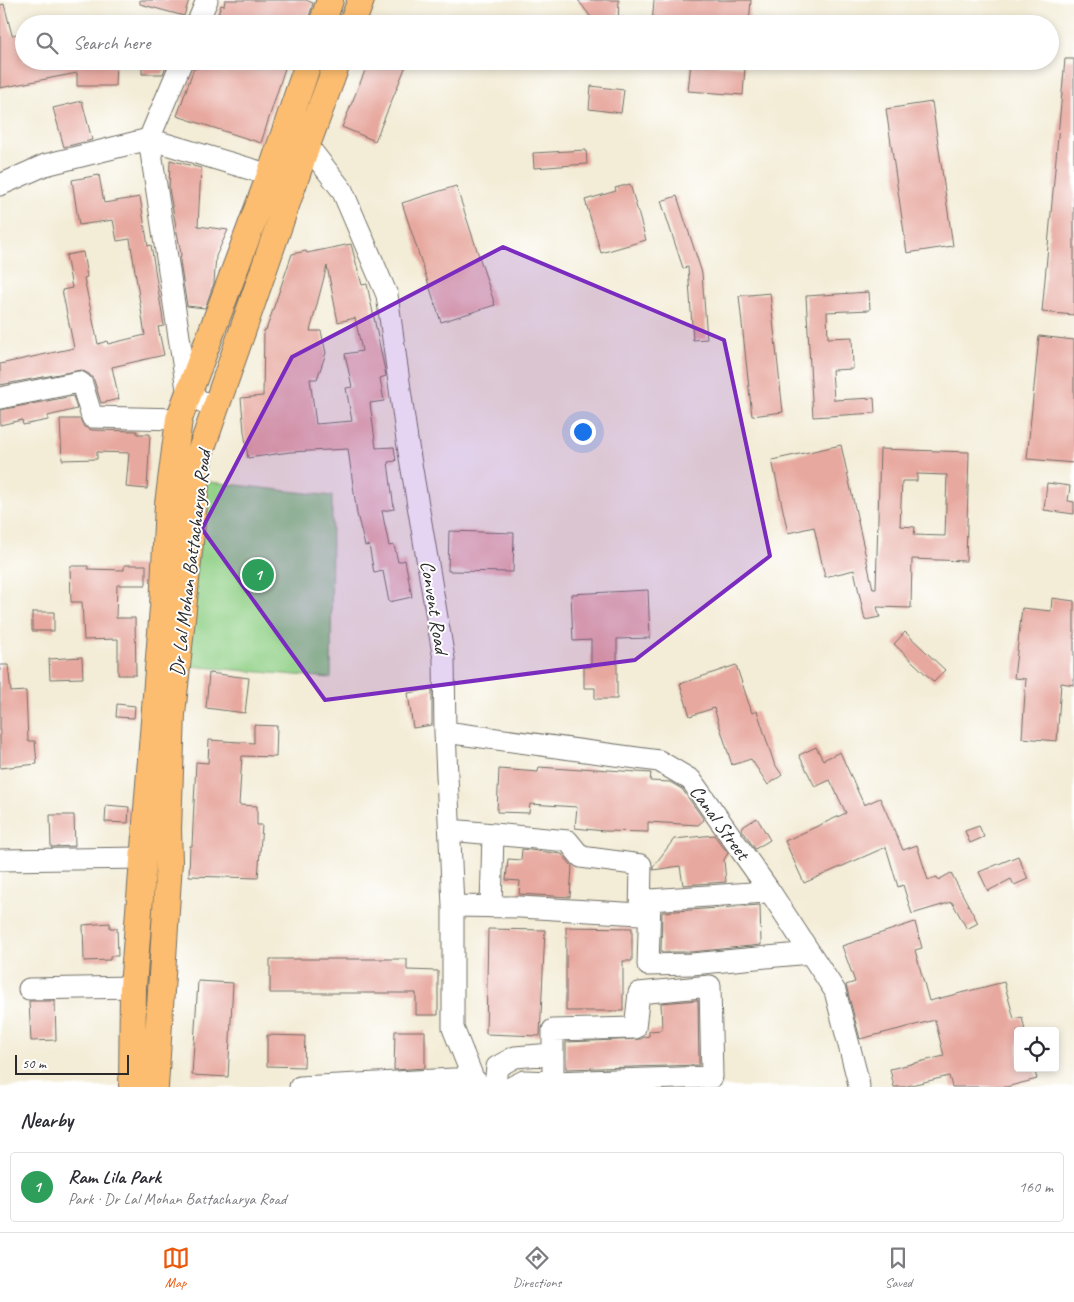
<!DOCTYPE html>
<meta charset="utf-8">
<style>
:root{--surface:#fff;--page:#f7f7f7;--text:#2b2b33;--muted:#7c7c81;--line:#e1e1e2;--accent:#ea580c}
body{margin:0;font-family:Caveat,sans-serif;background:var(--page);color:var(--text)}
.controls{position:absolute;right:15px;bottom:15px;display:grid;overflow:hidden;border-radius:5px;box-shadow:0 2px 8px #0003}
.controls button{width:45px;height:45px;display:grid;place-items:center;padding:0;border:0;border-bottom:1px solid var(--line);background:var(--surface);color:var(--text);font:25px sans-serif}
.scale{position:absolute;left:15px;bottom:12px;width:114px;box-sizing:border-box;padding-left:5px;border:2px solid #2b2b2b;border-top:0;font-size:14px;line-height:18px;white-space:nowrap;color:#2b2b2b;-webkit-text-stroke:4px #fff;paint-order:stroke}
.you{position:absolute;left:582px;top:431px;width:18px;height:18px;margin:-12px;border:4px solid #fff;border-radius:50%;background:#1a73e8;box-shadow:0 0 0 8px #1a73e833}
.badge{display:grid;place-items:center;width:32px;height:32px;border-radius:50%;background:var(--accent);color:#fff;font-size:16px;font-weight:700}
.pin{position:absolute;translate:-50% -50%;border:2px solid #fff;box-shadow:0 1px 5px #0006}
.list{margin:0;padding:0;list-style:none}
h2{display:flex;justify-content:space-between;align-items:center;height:65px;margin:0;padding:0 20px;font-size:21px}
h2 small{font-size:16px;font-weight:400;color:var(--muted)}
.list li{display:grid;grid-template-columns:32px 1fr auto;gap:15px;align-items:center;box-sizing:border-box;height:70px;margin:0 10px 10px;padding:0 10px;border:1px solid var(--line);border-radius:5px}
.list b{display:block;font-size:19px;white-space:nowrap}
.list p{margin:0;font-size:16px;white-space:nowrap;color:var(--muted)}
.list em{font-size:16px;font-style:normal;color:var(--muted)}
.icon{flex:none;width:28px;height:28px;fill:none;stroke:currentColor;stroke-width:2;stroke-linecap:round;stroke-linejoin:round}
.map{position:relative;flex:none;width:1074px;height:1087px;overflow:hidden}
.search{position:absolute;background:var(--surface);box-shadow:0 2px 8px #0003;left:15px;right:15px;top:15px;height:55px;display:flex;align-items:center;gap:12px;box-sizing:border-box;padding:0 18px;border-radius:28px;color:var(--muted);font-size:19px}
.sheet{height:145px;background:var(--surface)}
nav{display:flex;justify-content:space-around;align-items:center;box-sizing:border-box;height:70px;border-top:1px solid var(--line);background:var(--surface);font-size:14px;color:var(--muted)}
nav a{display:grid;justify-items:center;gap:2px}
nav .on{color:var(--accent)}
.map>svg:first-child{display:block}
.green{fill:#91d087;stroke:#5e7e59}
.building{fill:#e7a89f;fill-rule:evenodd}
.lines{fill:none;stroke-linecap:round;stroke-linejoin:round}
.minor-casing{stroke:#716f67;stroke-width:23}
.major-casing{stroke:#716f67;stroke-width:28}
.minor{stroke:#fff;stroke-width:21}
.major{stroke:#fcbd6f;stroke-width:26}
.marked{fill:#7b2cbf;fill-opacity:0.2;stroke:#7b2cbf;stroke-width:4;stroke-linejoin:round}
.labels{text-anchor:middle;stroke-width:4;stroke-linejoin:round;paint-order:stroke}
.street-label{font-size:20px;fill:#2b2b2b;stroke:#fff}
</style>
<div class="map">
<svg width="1074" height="1087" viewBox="0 0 1074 1087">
<rect width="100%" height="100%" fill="#fff"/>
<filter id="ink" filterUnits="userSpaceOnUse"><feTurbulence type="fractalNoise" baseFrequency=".02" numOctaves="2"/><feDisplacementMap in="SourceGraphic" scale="10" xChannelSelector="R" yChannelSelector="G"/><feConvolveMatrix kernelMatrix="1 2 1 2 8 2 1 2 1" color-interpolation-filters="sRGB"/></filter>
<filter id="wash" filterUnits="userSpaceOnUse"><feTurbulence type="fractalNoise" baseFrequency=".0096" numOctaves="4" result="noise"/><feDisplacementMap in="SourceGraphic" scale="20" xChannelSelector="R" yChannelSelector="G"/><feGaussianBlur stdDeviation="1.12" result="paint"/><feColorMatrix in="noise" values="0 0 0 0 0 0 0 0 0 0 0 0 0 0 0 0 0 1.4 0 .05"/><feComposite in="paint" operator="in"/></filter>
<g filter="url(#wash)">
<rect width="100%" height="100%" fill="#f3ecd6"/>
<path class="green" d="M201,481L332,496L331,678L189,666Z"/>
<g id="blocks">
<path class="building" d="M140,0H189L184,16L140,4Z
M225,0H306L313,3L307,24H215L221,5L224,6Z
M578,0H619L618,24H596Z
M654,0H751L749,24H652Z
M4,4L12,35L24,33V61H116L115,86H77V73L0,88V5Z
M1065,59H1074V315L1042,312Z
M142,61H168L163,74H142Z
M199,61H273L286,65L261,143L177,116L194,68L196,69Z
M369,61H408L375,141L342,127Z
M691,62L745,67L743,95L688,91Z
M591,86L624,90L621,113L589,109Z
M82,101L92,140L64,147L53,108Z
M932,102L953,246L907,253L886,109Z
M586,150L587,164L534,168L533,153Z
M170,160L201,168L198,226L228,230L216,256L214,283L205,308L187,306L180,262L181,254L169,189Z
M99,175L104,203L140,197L148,246L151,245L164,326L158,327L164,355L112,367L119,399L101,403L94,380L89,374L81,370L0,385V364L74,348L62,290L72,288L66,255L83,252L87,277L84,278L98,344L107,341L108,344L145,335L130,239L117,241L113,220L79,225L72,180Z
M630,184L646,240L601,253L585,200L616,191L615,188Z
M456,186L495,305L441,322L402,203Z
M677,196L702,273L707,339L693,340L688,267L683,268L661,201Z
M351,244L362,285L367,284L386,376L380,378L384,401L370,403L376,448L394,447L396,461L388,462L394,509L382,511L389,546L394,545L398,562L405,560L412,597L389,602L383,571L374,573L369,545L365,546L357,514L348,449L290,452L248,458L244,431L241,398L263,396L264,330H266L292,254L306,251L307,253ZM327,266L338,322L355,318L362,351L345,354L352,387L346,388L352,421L316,424L310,379H317L326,353L321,331H310Z
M869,292L870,310L827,312L828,338L852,337L853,369L832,370L834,400L874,398L875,413L813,417L806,296Z
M770,293L783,412L752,416L739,296Z
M1039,336L1074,340V463L1027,459Z
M73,396L77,409L48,416V420L23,425L22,420L0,425V410Z
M60,419H80L84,427L92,430L137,431V434H150L147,489L126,487L129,453L97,452V459L62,460Z
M841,445L873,589H876L880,449L969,452L966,561L912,559L911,608L877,607L880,617L865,620L854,570L825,577L814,527L788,533L772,460ZM917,474L947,475L945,536L914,535L915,527L900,526L902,481H917Z
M1047,483L1070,486L1068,501L1074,502V514L1044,510Z
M449,531L514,533L513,572L448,571Z
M124,565H146V585H117L116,618H135L136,675H118V639L84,640L82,602H71L70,566H88V569L124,570Z
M648,590L650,638L617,639V699H595V688H584V667H591V640L573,641L571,594Z
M1052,598L1074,601V685L1061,683L1057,741L1022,738L1026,679L1014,678L1022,608L1051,611Z
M32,612H54V631H32Z
M905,632L945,670L934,682L894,644Z
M82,657L83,678L50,679L49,659Z
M0,665H8L11,692L26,691L28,741H35L37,764L0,768Z
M736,665L752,713L757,711L774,763L782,775L768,785L751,759L732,765L714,708L690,716L680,684Z
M209,673L249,678L245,713L206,708Z
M432,689V725L413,728L408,693Z
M117,704L135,706L134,718L116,717Z
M254,725L277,726L276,757L242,756L239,805L257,806V825H262L258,878L189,876L190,846H192L196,762L208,763L209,740L254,743Z
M816,747L823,760L840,752L864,805L880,798L903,850L917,845L928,880L937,877L938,880L951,873L978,923L967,929L952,902L912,914L903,885L898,887L886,847L804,883L785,841L846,813L830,780L815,787L799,755Z
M539,767L581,770V768L651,773L650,781L670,782L682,789L704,820L698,825L648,822V832L604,831L575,828L577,807L530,804L529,813L497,812L499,769L538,772Z
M106,805L129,807L128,823L105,822Z
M50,815H74L75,846L51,847Z
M757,818L770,840L755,849L741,828Z
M979,826L984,837L970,843L965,831Z
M714,835L728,853L724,860L726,882L683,885L680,866L653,870V867L674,839Z
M522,849L562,854L572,866L570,897L519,894L520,881L506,880L508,859L521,860Z
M1018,856L1028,879L1014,885L1011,879L988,891L979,872Z
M760,905L761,945L691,952H661L662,912Z
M915,922L922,948L915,950L929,1001L1004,982L1014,1019L1022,1017L1025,1031H1018V1068H1034L1037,1079L1006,1087H952L949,1076L903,1087H894L890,1069L944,1056L935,1020L860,1039L846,985L855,982L842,946Z
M110,923V928H117L118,956H110V960L84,961L83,925Z
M566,927L632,928V961H623V1011H566Z
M488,929L545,930L540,1036L486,1034Z
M270,959H407V970L438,971V1015H416V993H270Z
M198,981L233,983L228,1077L192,1075Z
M698,1000L699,1065L566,1069V1042L641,1039L644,1037L649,1036V1031L662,1030L661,1003Z
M29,1001H55L56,1040L31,1041Z
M395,1031H425V1068L394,1070Z
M267,1035L305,1036L304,1067L267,1066Z"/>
</g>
</g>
<g filter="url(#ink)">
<use href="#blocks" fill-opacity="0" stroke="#716f67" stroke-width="1"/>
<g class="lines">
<defs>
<path id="minor" d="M197,24L207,0
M182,61L149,139L188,396L216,407
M307,145L342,190L387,295L407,440L444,659L445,732L453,906V1028L473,1078L481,1087
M0,185L45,165L149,139L284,179
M0,398L79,382L82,384L92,417L179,419
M445,732L659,761L691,780L769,890L835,991L858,1080L859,1087
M450,830L568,841L581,857L641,865L640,914L520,907L453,906
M0,860L143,858
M769,890L766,892L650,900L648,965L692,964L810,953
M491,907L493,834
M29,989L133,987
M300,1087L473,1078
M490,1087L495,1084L497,1067L515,1057L552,1054
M512,1087L524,1081L553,1082L712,1077L710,986L639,993L635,1028L553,1030V1082"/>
<path id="major" d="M322,24L330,0
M352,24L361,0
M132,1087L133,987L163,607L168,504L179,419L270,175L309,61
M155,1087L169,862L168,829L172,714L199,456L307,145L338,61"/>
</defs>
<use href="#minor" class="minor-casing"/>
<use href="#major" class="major-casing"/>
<use href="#minor" class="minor"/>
<use href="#major" class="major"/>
</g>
</g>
<path class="marked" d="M503,247L724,340L770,556L635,660L325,700L202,529L292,357Z"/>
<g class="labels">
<g class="street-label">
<text transform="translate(190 563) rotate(-83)" y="7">Dr Lal Mohan Battacharya Road</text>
<text transform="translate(435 607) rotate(81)" y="7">Convent Road</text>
<text transform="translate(720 822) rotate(54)" y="7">Canal Street</text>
</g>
</g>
</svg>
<div class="controls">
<button><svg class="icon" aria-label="locate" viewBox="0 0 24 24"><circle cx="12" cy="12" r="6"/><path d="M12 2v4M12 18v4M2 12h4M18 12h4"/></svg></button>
</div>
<div class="scale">50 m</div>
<div class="you"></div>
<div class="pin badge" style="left:258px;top:575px;background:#2e9e5b">1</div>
<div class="search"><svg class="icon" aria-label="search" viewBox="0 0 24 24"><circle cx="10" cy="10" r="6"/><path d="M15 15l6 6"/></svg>Search here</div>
</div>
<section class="sheet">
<h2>Nearby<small></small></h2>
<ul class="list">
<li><span class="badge" style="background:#2e9e5b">1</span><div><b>Ram Lila Park</b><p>Park · Dr Lal Mohan Battacharya Road</p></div><em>160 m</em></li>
</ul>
</section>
<nav>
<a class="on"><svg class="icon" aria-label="map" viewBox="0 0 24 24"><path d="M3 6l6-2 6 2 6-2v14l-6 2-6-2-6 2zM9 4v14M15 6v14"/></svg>Map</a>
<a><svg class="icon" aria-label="directions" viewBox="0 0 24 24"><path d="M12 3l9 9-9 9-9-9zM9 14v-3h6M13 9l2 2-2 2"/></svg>Directions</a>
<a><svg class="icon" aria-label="saved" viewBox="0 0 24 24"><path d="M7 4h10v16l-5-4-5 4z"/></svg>Saved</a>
</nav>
